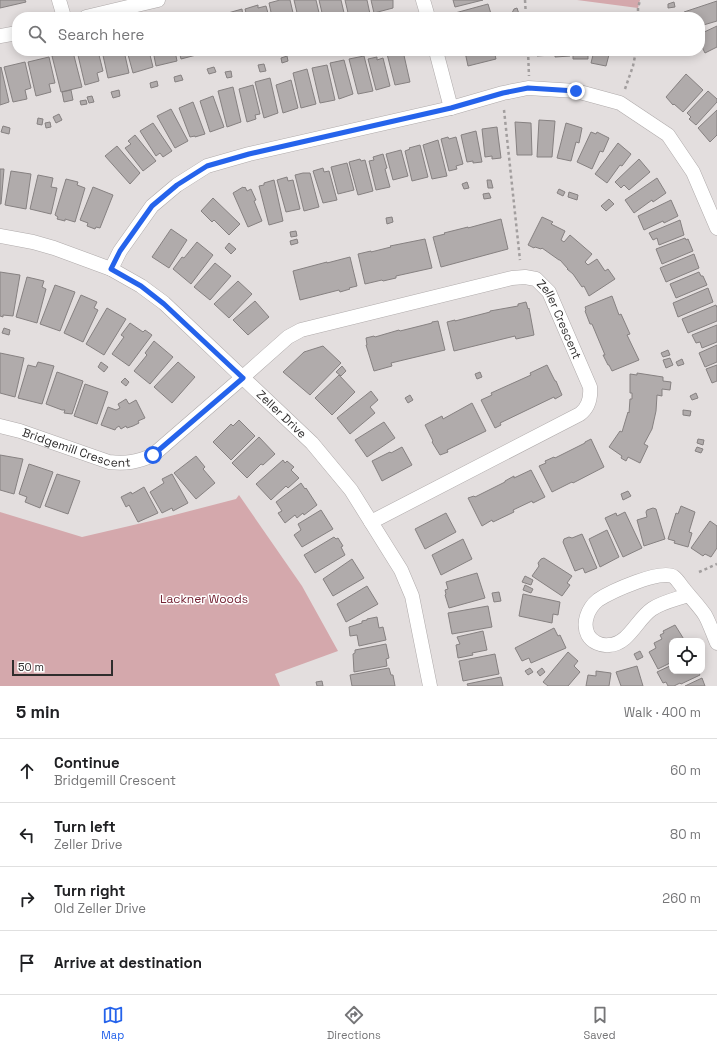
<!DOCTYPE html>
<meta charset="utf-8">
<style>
:root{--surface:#fff;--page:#f2f2f2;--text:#202124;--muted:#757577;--line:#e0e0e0;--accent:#2563eb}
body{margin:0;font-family:"Space Grotesk",sans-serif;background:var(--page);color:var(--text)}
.controls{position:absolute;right:12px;bottom:12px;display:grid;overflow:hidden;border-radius:8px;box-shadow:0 2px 10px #0003}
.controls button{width:36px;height:36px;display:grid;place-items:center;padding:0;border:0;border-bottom:1px solid var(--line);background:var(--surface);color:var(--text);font:20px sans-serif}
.scale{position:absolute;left:12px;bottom:10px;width:101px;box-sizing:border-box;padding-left:4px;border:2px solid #2f2d2d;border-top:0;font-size:11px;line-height:14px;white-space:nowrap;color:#2f2d2d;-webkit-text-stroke:3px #fff;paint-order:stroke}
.stop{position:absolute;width:12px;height:12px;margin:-9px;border:3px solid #2563eb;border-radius:50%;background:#fff}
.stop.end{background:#2563eb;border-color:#fff;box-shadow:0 1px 4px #0008}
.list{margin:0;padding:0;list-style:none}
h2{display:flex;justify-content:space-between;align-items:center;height:52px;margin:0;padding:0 16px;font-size:17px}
h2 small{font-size:13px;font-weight:400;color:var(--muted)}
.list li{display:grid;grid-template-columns:26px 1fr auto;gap:12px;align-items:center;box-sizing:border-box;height:64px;padding:0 16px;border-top:1px solid var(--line)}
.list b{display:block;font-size:15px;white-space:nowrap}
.list p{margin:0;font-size:13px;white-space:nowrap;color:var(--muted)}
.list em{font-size:13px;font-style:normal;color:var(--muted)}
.icon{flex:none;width:22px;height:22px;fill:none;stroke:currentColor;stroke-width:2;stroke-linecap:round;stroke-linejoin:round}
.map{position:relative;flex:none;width:717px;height:686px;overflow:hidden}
.search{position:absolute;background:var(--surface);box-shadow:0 2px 10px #0003;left:12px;right:12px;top:12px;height:44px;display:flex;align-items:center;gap:10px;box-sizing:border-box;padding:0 14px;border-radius:16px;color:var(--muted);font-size:15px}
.sheet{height:308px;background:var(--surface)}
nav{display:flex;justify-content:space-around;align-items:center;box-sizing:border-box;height:56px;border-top:1px solid var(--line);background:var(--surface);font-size:11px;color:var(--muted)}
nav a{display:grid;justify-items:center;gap:2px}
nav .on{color:var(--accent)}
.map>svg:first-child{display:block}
.green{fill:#d4a8ac}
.building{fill:#b0abab;stroke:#868181}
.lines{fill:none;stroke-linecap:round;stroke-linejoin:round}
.minor-casing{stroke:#afaaaa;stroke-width:15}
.path{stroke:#a29e9e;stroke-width:2.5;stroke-dasharray:3 3;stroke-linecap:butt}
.minor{stroke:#fff;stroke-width:14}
.route{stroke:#2563eb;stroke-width:5}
.labels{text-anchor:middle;stroke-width:3;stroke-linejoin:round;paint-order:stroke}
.street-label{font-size:12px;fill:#2f2d2d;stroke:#fff}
.park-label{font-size:12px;fill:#752334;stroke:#fff}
</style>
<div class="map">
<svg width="717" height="686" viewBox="0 0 717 686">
<rect width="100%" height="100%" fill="#e3dede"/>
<path class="green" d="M577,0H640L638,8Z
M239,495L302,586L338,651L275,674L280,686H0V512L82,537L155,520L236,499Z"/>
<path class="building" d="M0,0H25L26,2L0,8Z
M280,0H290L294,17H272L269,3Z
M294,0H316L320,17H298Z
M319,0H341L345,17H323Z
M345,0H367L370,14L360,17H349Z
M371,0H393V8L374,13Z
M453,0H483L455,7Z
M717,1V21L700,26V17H685L684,12Z
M674,2L675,7L668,8V4Z
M488,4L492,17H456L455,13Z
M258,5V8L266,6L269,17H247L245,9Z
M517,8L519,14L513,16L512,13L514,9Z
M242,9L243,17H221V15Z
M717,26V47L705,53L700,43V34Z
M77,51H98L103,71L97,73L99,81L85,85Z
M102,51H124L129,73L108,78Z
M127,51H149L153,67L133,73Z
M153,51H175L177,61L156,66Z
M179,51H200V54L181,59Z
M397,51H403L410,82L395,85L387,54Z
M468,51H494L496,59L468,66L465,52Z
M536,51H551V55L537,56Z
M555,51H570V56L555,57Z
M573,51H588V59H573Z
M594,51H610L606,66L591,63Z
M73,52L82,87L61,92L52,56L62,53V55Z
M287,56L288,61L282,63L281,58Z
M364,56L373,91L358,94L349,59Z
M49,57L55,83L49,84L51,92L36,96L28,62Z
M377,57V60L383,58L390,86L376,90L368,59Z
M344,60L353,94L339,99L330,63Z
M25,62L31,88L25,90L27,99L13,102L4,67Z
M264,64L266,71L260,72L258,65Z
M327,65L335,100L320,103L312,68Z
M1,67L9,102L0,105V68Z
M214,67L216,72L209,74L207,69Z
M307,69L316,104L301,108L293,73Z
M231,71L232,77L227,78L225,72Z
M686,74L703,90L683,112L674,104L673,105L666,97Z
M181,75L183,80L175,82L174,77Z
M270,78L278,113L264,118L255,82Z
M291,80L298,108L283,113L276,85Z
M157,81L158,86L151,88L150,83Z
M253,85L260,114L255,115L256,119L247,122L239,89Z
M233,87L241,122L227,127L218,91Z
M71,90L73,100L64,102L62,92Z
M119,90L120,96L113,98L111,92Z
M708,91L717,99V102L696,125L689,119L691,117L687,113Z
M92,96L94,102L89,103L87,97Z
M213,96L224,127L210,132L200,101Z
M86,100L87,104L81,105L80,101Z
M193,102L205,134L195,137V136L190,137L179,108Z
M171,109L188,141L175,148L157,116Z
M717,110V135L710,142L698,128Z
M59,114L62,120L56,123L53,117Z
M38,118L43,119L42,125L37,124Z
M539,120L555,121L552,157H537Z
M50,122L51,127L46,128L45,123Z
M515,122L531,123L532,155H517Z
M153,123L172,151L163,157L160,153L156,156L140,131Z
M566,123L582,128L579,143L576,142L571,161L557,158Z
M3,126L10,128L9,134L1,132Z
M497,127L501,158L492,159V156L485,157L482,129Z
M476,131L482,162L473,163V161L467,162L461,135Z
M591,132L596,134L597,132L609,138L603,152L600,151L592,169L577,162Z
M135,135L156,161L143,171L125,148L131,144L128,141Z
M448,137L449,139L456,137L463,164L456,166L457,169L449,171L441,139Z
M438,140L447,176L432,179L423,145Z
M618,143L631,154L622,166L620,165L607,183L595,174Z
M420,145L428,177L412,181L405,151L410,149L409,148Z
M117,146L140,173L130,184L105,156Z
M401,150L408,176L393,180L386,154Z
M383,154L387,168L385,169L390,187L376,190L369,161L374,160L373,157Z
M360,159L361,161L365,160L373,191L358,195L349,162Z
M639,159L650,172L629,190L624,185L621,188L615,182Z
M347,163L354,190L338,194L331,167Z
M323,168L324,172L329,171L337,200L323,203L313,171Z
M0,169H4L1,204H0Z
M11,171L31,174L26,209L5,205Z
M303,173H310L319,207L304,211L295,175Z
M38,175L53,178L51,187L57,188L51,214L30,209Z
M287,177L288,181L293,180L300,209L286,212L277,180Z
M657,178L666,193L653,202L652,200L634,213L625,200Z
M66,179L78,182L77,185L85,188L75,222L65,219V221L57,219L58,217L55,215Z
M274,180L283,221L269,225L259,186L264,185V183Z
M487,180H491L493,188H488Z
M467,182L469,188L464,189L462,184Z
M93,187L113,195L100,228L96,227L95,229L87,226L88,223L80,220Z
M243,187L244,188L245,187L247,191L251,189L256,200L254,201L262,221L248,227L233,193Z
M559,189L565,192L563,196L557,193Z
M569,192L578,195L577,200L568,197Z
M489,193L491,198L484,199L483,194Z
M213,198L240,224L229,235L214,220L212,222L201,211Z
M609,199L614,204L606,211L601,206Z
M671,200L678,216L664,223L663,221L644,230L638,216Z
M392,217L393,222L387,224L386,218Z
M542,217L553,222L551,224L565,231L561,240L564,242L570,235L592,254L585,262L588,265L597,259L605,271L608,269L615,279L589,296L584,286L582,287L573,274L567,269H568L560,260H559L542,248L541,249L535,247L534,248L528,245Z
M501,219L508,249L441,267L433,237L445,234L444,233L468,227V228Z
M680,220L684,235L659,245L657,238L653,240L649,233Z
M171,229L187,240L169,268L152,257Z
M296,231L297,236L291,237L290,232Z
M685,238L686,240L688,239L693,251L662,264L656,249Z
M297,239L298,243L291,245L290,241Z
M425,239L432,268L396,276V278L383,281L382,280L365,284L358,254L371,251V252L391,247L390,246Z
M197,242L213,255L191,284L173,269L182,257L184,258Z
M229,243L236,249L231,254L225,248Z
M694,254L699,268L666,282L660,268Z
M350,257L357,286L349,288L350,289L340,292L339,290L300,300L293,271L327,262V263Z
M215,263L231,276L210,300L194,287Z
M0,272L20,275L13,316L3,315V317L0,316Z
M699,272L701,276H703L707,285L676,298L670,284Z
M27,277L44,281L42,287L46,289L37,323L16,317Z
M238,281L252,294L229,318L214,304Z
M55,285L75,292L60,331L40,324Z
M708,288L713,302L678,317L673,303Z
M81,295L97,302L94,308L98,310L83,342L64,333Z
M612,296L619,315L621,314L630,334L627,335L639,360L612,371L609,365H608L603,355H605L592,324H590L585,311L586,310L585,307Z
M255,301L269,317L248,335L233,320Z
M526,302L528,309L529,308L534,335L516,339L515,336L454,351L447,322L455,320V321L490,312V311L518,306V304Z
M716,305L717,308V321L688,333L682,319Z
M107,308L126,319L104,355L86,344Z
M438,321L445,350L391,363L392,366L374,371L366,345H367L366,338L374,336L375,337L399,330L400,331L432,323V322Z
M130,323L143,332L145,330L152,335L129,366L112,354L124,337L121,335Z
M717,325V342L702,348L700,342L696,343L692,335Z
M4,328L10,330L9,335L2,333Z
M154,341L173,357L150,384L134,371L147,355L145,353Z
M717,345V362L705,367L699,353Z
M323,346L341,363L310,395L283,372L304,352Z
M668,350L670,355L663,357L661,353Z
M0,353L24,358L15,397L0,393Z
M670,358L673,365L666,368L663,360Z
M682,359L684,364L678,366L676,362Z
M38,362L54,366L42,404L18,398L28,365L36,367Z
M101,362L108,367L104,372L98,367Z
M178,362L195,377L172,403L154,387Z
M547,365L555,381H556L562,395L555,399L554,397L500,423L501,425L495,428L481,400L492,395L491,393L531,375L530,373Z
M717,365V381L712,383L706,369Z
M342,366L346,371L341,376L336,372Z
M57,372L83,381L72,414L64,413L65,410H62L46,404Z
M480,372L482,377L477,379L475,374Z
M637,373L663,377V381L671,382L670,390L662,389V396L657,395L656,411L652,429L644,444L648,446L640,463L628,457L626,461L621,458L622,456L609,447L620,431L622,432L628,412L629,413L630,399H632V393H630V374L637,375Z
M339,375L355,392L332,415L315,398Z
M125,378L129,382L126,386L121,382Z
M85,384L108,392L97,424L74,416Z
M371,391L378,400L370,407L375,413L350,434L337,418Z
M696,393L698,398L692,400L690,396Z
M410,395L413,400L408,403L405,398Z
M126,399L129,404L136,400L145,418L138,421L139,423L133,426L127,428L126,426L121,429L119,426L116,428L115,430L101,425L108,407L116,410L120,408L118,404Z
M472,403L486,431L447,450L448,452L440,455L432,442L433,441L425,425L442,416L443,419Z
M683,410L691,411L690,416L683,415Z
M239,420L255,436L231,460L213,442L231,424L233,426Z
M384,422L395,438L367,457L355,440Z
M259,437L275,454L263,465L261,464L247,478L232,463Z
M591,439L604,467L573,483L572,482L552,492L539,466L546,463L545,461L554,457L555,458L585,443V442Z
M698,439L704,440L703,445L697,443Z
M402,447L412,465L382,481L372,461L390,452L391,453Z
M697,447L703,449L701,453L695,451Z
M0,455L23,459L14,494L0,490Z
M196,456L205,467L203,469L215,483L196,499L174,473Z
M283,460L285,463L287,461L294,467L291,470L299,478L288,488L286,486L271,500L256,484Z
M29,464L53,472L40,508L25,502L27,497L19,494Z
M531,470L545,497L533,503L532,501L513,510L514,512L493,522L492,520L482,526L468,498L474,496L475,497L505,482V481L514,476V478Z
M57,474L80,481L68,514L45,506Z
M172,474L188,503L173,511L172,508L162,513L150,492L164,483L162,479Z
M301,483L305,489L306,488L317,505L304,515L303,513L297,518L295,515L285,523L278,513L282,511L276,502Z
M144,487L158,513L138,522L129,505L126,507L121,497L131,492L132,494Z
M628,491L631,496L623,500L621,494Z
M681,506L695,512L689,532L692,533L688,547L674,543L675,541L668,539L676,513L678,514Z
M653,508L656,509L665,539L644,546L637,520L647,517L646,512L647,510Z
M321,510L333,529L302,547L294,535L301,530L298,524Z
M625,512L642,548L623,557L605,518L616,513L617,516Z
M446,513L456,532L425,549L415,529Z
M710,521L717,526V548L711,557L705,554L703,556L691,548Z
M607,530L619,557L600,567L589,539Z
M582,534L597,568L585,573L583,568L575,571L563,542L564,539L569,537L572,538Z
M334,537L336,539L338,538L343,546L341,547L345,555L315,573L304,555Z
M463,539L472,559L441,575L432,555Z
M544,558L572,576L567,583L570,585L562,596L532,576L539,566L538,563L541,559Z
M352,559L364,578L333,596L323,579Z
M477,573L485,598L449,608L445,595L446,594L445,590L448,589L446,582Z
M525,576L533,580L531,585L522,582Z
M525,585L533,589L531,593L523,590Z
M367,586L378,604L346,622L337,604Z
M499,592L501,601L494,602L492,593Z
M523,594L560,602L558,615L553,614L552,623L519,616Z
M488,606L492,627L452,634L448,613Z
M377,617L379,628L383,627L386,640L359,646L357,635L350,636L349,627L362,623V621L367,620V619Z
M675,625L685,641H672V662L658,669L649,652L656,648L654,643L662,639L660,635L664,633L663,631Z
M554,628L558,636L560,635L566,648L531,663L529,658L522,661L515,648Z
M483,631L487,650L472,653L473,655L458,658L456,645L460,644L457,637Z
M386,644L389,658L386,659L387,666L354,672L353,654L355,653V650Z
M640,651L643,657L637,660L634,654Z
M568,652L578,661L574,666L580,672L568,686H548L543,682Z
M495,654L499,674L463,681L459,661Z
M672,665V671H698L700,675L681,684L680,683L674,686H668L666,682L663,683L657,672Z
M637,666L643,686H621L616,672Z
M389,668L391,675H393L395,686H352L350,675Z
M530,668L533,672L528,675L525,671Z
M542,668L545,672L540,676L537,672Z
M596,671L611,673L609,686H586L588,675L596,676Z
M501,677L503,686H468L467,684Z
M702,678L705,686H685Z
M322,681L323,686H317L316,682Z"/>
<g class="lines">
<defs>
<g id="minor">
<path d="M59,0L64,17"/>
<path d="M423,0L428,17"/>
<path d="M86,17L158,0"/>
<path d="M0,36L17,33"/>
<path d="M436,51L451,108"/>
<path id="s1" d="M0,236L33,242L54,248L111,269L141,286L164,303L312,443L351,490L401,570L412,596L430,686"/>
<path d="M111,269L120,251L152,206L177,185L207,166L249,154L451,108L503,93L528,88L576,91L620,103L668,135L693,172L717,228"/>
<path id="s2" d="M0,426L20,431L109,462C126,464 138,462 153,455L243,377L288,337L301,330L512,278L525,277L536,279L549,292L590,387C591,398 589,407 580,414L371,522"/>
<path d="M688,595C677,599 662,602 652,609C637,619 629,644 609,645C601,646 592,642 588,635C582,623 588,608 598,600C610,592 662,568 674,577C678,580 681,586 684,589C691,598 699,606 705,615C710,624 713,634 717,643"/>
</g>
</defs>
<use href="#minor" class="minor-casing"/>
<path class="path" d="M525,0L526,17
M638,17V8L640,0
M528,51L529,76
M625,89L633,66L636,51
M504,110L520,260
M699,572L717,564"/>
<use href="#minor" class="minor"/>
</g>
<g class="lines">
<path class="route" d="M153,455L243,378L164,304L141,286L111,269L120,251L152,206L177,185L207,166L249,154L451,108L503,93L528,88L576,91"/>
</g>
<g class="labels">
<g class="street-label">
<text dy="4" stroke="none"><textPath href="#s2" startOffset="643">Zeller Crescent</textPath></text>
<text dy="4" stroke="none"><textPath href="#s1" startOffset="341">Zeller Drive</textPath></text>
<text dy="4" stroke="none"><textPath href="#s2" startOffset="80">Bridgemill Crescent</textPath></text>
</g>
<g class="park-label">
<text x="204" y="603">Lackner Woods</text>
</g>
</g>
</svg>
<div class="controls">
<button><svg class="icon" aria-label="locate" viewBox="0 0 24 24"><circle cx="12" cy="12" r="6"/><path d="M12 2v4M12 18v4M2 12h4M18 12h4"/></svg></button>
</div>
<div class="scale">50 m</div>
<div class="stop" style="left:153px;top:455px"></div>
<div class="stop end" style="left:576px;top:91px"></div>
<div class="search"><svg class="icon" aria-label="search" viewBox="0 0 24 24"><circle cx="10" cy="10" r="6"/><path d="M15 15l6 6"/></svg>Search here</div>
</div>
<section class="sheet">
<h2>5 min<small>Walk · 400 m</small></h2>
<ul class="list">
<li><svg class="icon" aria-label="ahead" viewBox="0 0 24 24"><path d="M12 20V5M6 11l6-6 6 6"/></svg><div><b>Continue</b><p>Bridgemill Crescent</p></div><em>60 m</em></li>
<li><svg class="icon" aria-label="left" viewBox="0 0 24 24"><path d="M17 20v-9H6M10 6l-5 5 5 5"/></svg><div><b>Turn left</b><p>Zeller Drive</p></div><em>80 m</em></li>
<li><svg class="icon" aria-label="right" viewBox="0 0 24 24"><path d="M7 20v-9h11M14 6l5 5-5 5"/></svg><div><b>Turn right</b><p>Old Zeller Drive</p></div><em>260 m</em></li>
<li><svg class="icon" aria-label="arrive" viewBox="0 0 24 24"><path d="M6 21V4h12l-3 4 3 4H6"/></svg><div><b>Arrive at destination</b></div></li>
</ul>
</section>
<nav>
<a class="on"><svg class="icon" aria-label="map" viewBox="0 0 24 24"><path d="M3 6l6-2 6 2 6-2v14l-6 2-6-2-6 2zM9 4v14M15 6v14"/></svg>Map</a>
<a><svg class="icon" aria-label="directions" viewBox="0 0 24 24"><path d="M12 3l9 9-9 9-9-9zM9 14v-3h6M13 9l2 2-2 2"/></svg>Directions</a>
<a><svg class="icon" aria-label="saved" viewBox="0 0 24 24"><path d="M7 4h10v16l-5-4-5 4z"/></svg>Saved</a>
</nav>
